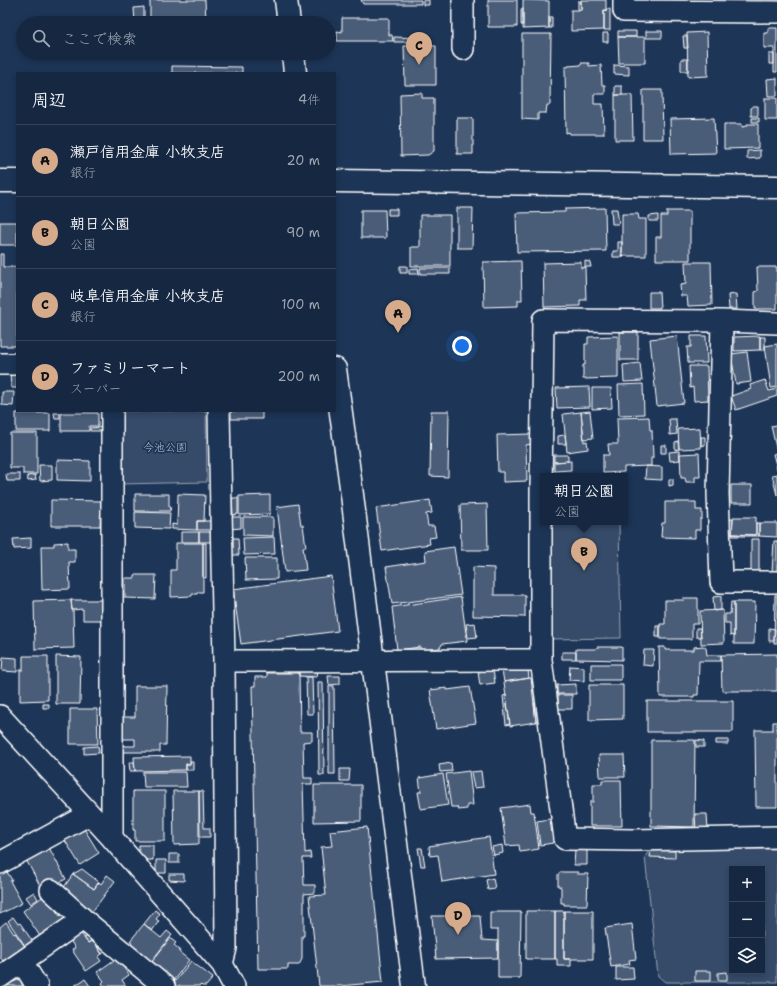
<!DOCTYPE html>
<html lang="ja">
<meta charset="utf-8">
<style>
:root{--surface:#162841;--page:#23344c;--text:#f1f3f6;--muted:#9ea6b1;--line:#35445a;--accent:#d6ab8b}
body{margin:0;font-family:"Shantell Sans","Klee One",sans-serif;background:var(--page);color:var(--text)}
.controls{position:absolute;right:12px;bottom:12px;display:grid;overflow:hidden;border-radius:0px;box-shadow:0 2px 6px #0003}
.controls button{width:36px;height:36px;display:grid;place-items:center;padding:0;border:0;border-bottom:1px solid var(--line);background:var(--surface);color:var(--text);font:20px sans-serif}
.you{position:absolute;left:462px;top:346px;width:14px;height:14px;margin:-10px;border:3px solid #fff;border-radius:50%;background:#1a73e8;box-shadow:0 0 0 6px #1a73e833}
.badge{display:grid;place-items:center;width:26px;height:26px;border-radius:50%;background:var(--accent);color:#111;font-size:13px;font-weight:700}
.pin{position:absolute;translate:-50% -33px;filter:drop-shadow(0 1px 2px #0008)}
.pin::after{content:'';position:absolute;top:21px;width:14px;height:12px;background:inherit;clip-path:polygon(0 0,100% 0,50% 100%)}
.popup{position:absolute;left:540px;top:473px;width:88px;height:52px;box-sizing:border-box;display:grid;place-content:center;border-radius:0px;background:var(--surface);filter:drop-shadow(0 1px 3px #0005);font-size:13px;white-space:nowrap;color:var(--muted)}
.popup b{font-size:15px;color:var(--text)}
.popup::after{content:'';position:absolute;left:50%;top:100%;margin-left:-8px;border:8px solid transparent;border-top-color:var(--surface)}
.list{margin:0;padding:0;list-style:none}
h2{display:flex;justify-content:space-between;align-items:center;height:52px;margin:0;padding:0 16px;font-size:17px}
h2 small{font-size:13px;font-weight:400;color:var(--muted)}
.list li{display:grid;grid-template-columns:26px 1fr auto;gap:12px;align-items:center;box-sizing:border-box;height:72px;padding:0 16px;border-top:1px solid var(--line)}
.list b{display:block;font-size:15px;white-space:nowrap}
.list p{margin:0;font-size:13px;white-space:nowrap;color:var(--muted)}
.list em{font-size:13px;font-style:normal;color:var(--muted)}
.icon{flex:none;width:22px;height:22px;fill:none;stroke:currentColor;stroke-width:2;stroke-linecap:round;stroke-linejoin:round}
.map{position:relative;flex:none;width:777px;height:986px;overflow:hidden}
.search{position:absolute;background:var(--surface);box-shadow:0 2px 6px #0003;left:16px;top:16px;width:320px;height:44px;display:flex;align-items:center;gap:10px;box-sizing:border-box;padding:0 14px;border-radius:22px;color:var(--muted);font-size:15px}
.panel{position:absolute;background:var(--surface);box-shadow:0 2px 6px #0003;left:16px;top:72px;width:320px;height:340px;border-radius:0px}
.map>svg:first-child{display:block}
.green{fill:#364b69;stroke:#9aa5b4;fill-rule:evenodd}
.building{fill:#4a5d79;stroke:#fff}
.lines{fill:none;stroke-linecap:round;stroke-linejoin:round}
.street-casing{stroke:#fff;stroke-width:24}
.secondary-casing{stroke:#fff;stroke-width:25}
.street{stroke:#1d3557;stroke-width:21}
.secondary{stroke:#1d3557;stroke-width:22}
.labels{text-anchor:middle;stroke-width:3.5;stroke-linejoin:round;paint-order:stroke}
.park-label{font-size:11px;fill:#b9c0ca;stroke:#1d3557}
</style>
<div class="map">
<svg width="777" height="986" viewBox="0 0 777 986">
<rect width="100%" height="100%" fill="#1d3557"/>
<filter id="ink" filterUnits="userSpaceOnUse"><feTurbulence type="fractalNoise" baseFrequency=".025" numOctaves="2"/><feDisplacementMap in="SourceGraphic" scale="8" xChannelSelector="R" yChannelSelector="G"/><feConvolveMatrix kernelMatrix="1 2 1 2 8 2 1 2 1" color-interpolation-filters="sRGB"/></filter>
<g filter="url(#ink)">
<path class="green" d="M121,411H206L207,482L122,484Z
M548,522H619L621,638L550,639Z
M650,849H777V982H665L658,976L645,857ZM732,869H762V971H732Z"/>
<path class="building" d="M150,0H205L206,21L150,22Z
M361,0H421V4H363Z
M423,0H429V5H423Z
M488,0H517V27H488Z
M523,0L549,1V28L523,29Z
M581,0H606V11L604,10V30L571,31V10H581Z
M578,1H581V10L578,9Z
M144,7V22L135,23L134,8Z
M523,8V25H521V9Z
M606,9H610V30H604V10L606,11Z
M549,17H552V28H549Z
M342,18H389V35H392L393,41H337V31L342,32Z
M768,28H777V72H774V48H764V33H768Z
M618,31H636V37H618Z
M646,31H662V38H646Z
M707,32L708,76L688,77L687,33Z
M603,33H608V42H603Z
M522,34H551L550,105H547L546,113H538V120L522,119Z
M683,36H687L688,48H684Z
M394,37L423,38V42H394Z
M618,37H645V63H619Z
M404,46H436V85H405Z
M769,54H774V64H769Z
M681,59H688V71H681Z
M581,63H589V66L601,65L602,85H605V94H594V104H603L604,134H570L569,132L566,133L565,67H568V66L581,65Z
M614,65L629,66V75L614,74Z
M172,66L242,67V73H172Z
M777,78V96H768L767,79Z
M615,86H622V95H615Z
M643,90H662L663,139H643Z
M422,93V98H434V151L428,155L401,156L400,94Z
M615,95H632L633,140H615Z
M765,98H777V120H765Z
M752,106H758V116H751V108H752Z
M457,118H473V154H457Z
M714,118L716,153L671,154L670,119Z
M752,118H759V122H752Z
M724,124H742V127L747,126V124H758V148L724,149Z
M760,150V158L747,159V151Z
M457,208H473L472,248H457Z
M605,208L606,251L517,252L516,213L565,212V209Z
M388,209H397V215H388Z
M611,209H617L619,224H612Z
M361,210H385L386,238H361Z
M667,211H690V260H656V237H661V216H667Z
M622,214H638L639,219H646V256H622Z
M420,215H450V266H411V247H420Z
M658,215V221H649V216Z
M0,222H17V245H0Z
M618,242H622V256H624V257H613V251H618Z
M0,254H3V267H17V346H0Z
M521,261L522,300H518V306L484,307L483,262Z
M585,261L590,262L591,267H585Z
M581,262V268L585,267L586,300H580V306L544,307L543,263Z
M685,262H711L712,305L688,306L687,296H681L680,285L686,284Z
M400,266H407V273H400Z
M757,267H777V309H755V292L758,291Z
M418,268L419,274H409V269Z
M420,268H450V274H420Z
M649,292H659L660,308H649Z
M736,294L737,309H729L728,295Z
M620,332H638V360H620Z
M618,336V378L583,379V365H585V344H588V337Z
M677,336L684,403L657,406L650,339Z
M691,336H706L707,363H688L687,347H691Z
M760,336V350L734,351V337Z
M760,337H765V350H760Z
M777,344V387L771,388L765,346Z
M747,352L751,382L736,384L731,354Z
M640,363L642,381L624,382L623,365Z
M689,366H707L708,400L694,401L693,387L690,388Z
M10,374H17V388H11Z
M765,380L769,391L777,389V396L736,410L731,396L751,389L750,385Z
M643,384L644,414L619,415L618,385Z
M589,387L590,407L557,408L556,388Z
M592,388H611L612,408L592,409Z
M2,392H14L13,406L2,405Z
M231,411H262V419H231Z
M431,411H449L448,477L430,476Z
M590,411L593,438L584,439L581,412Z
M581,412L584,442L587,441L588,449L567,452L563,414Z
M16,413H50V431H16Z
M54,413H60V418H55Z
M61,413H98V426H89V431H61Z
M649,417L650,430H652L653,458H651V466L624,467V472L603,473V455H609L608,444H618L617,418Z
M669,419H676L677,434L670,435Z
M777,425V452L771,426Z
M103,427V431H90V428Z
M700,428L701,448L679,449L678,429Z
M10,433H37V474H23V468H10Z
M532,434V444L526,445L527,481L503,482V472H498L497,435Z
M565,435L566,444H558V436Z
M701,437H705V445L701,446Z
M678,441L679,449L675,450V442Z
M661,445H666V453H661Z
M679,451L680,460L670,461L669,452Z
M699,453L700,477H695V482H686L685,478H681L680,454Z
M777,453V469L773,454Z
M554,455H568V461L554,462Z
M57,460L90,461V481L57,480Z
M571,461V470L554,471V462Z
M39,465H52V480L40,481Z
M646,466L662,467V480L645,479Z
M6,474H20V481H7Z
M777,474V495L772,475Z
M35,475L36,480L28,481L27,476Z
M669,479H673V485L669,486Z
M731,485H752V503H731Z
M135,494H169V506H171L170,511H135Z
M178,494L205,495L204,521H197V530L172,529V524L177,525Z
M270,495V514L239,515V496Z
M232,498H238V514L233,515Z
M51,500L101,501L100,526H51Z
M430,500L432,513L426,514L428,526H434L436,537L429,538L430,544L382,551L376,508Z
M665,502H696V510H702V519H700V530H695V538L661,537L662,523H665Z
M298,504L301,525H303L306,547H303L306,570L285,572L277,507Z
M487,504L488,550H461L460,505Z
M135,512L170,513L169,529L135,528Z
M230,517H241V528L230,529Z
M243,517H273V536L243,535Z
M733,517H756V535L732,534Z
M730,519H733L732,534L756,535V523H759V536H730Z
M197,521H211V530H197Z
M759,523H777V537L759,536Z
M181,532H199V542H181Z
M199,532H212L211,542H199Z
M274,537L275,554L244,555L243,538Z
M31,538V548L14,549L13,539Z
M231,538H238L239,555H232Z
M751,539H759V573H751Z
M774,541H777V572H772Z
M68,542V549H75V562H69L70,589L42,590L41,546H54V543Z
M176,543H203V592H197V594H192V596L171,597V570H176Z
M203,543H206V578H203Z
M454,547L461,595L392,604L386,567L426,561L425,551Z
M245,558H277V579L246,580Z
M473,567L494,568V595H525V617L473,616Z
M135,575H156L155,599L125,598V578H135Z
M331,576L338,631L241,644L233,589Z
M775,595H777V643H774Z
M721,596V610L714,611L713,597Z
M461,597L467,641L442,644L440,648L422,650L420,647L397,650L392,607Z
M683,598H698V624H692V639H660V624H665V600H684Z
M71,600H102V620H83V609L72,610Z
M71,600L72,610H73L74,648L35,649L34,601Z
M731,602H734V636L730,635V623H725V614H730Z
M734,602H755L754,644H734Z
M723,610L724,643L701,644L700,611Z
M475,623L477,637L468,638L466,624Z
M656,626H660V637H656Z
M696,628H700L701,637H696Z
M769,628L775,629L774,641H769Z
M703,646L706,648L707,655H721V661H699L698,695H694V697H660L659,647H665V650H694V647Z
M597,647H622V660L576,659V649H596Z
M644,650H654L653,666L643,665Z
M562,652H576V659H562Z
M777,654V691H722L721,655Z
M23,656H48V700L20,701V670H23Z
M56,656L81,657L80,704H56Z
M3,657L17,658V672L2,671Z
M591,664H621V680H591Z
M570,666L584,667V681L569,680Z
M299,670H318L317,677L299,676Z
M493,670L495,683L480,685L478,672Z
M502,670H528L529,678L504,682Z
M267,673H299L300,732H312V741L303,742L304,778H312V784H303L305,853L310,852L311,858H303L304,885H315V893L304,894V936H302V959L299,965H288V969H258L252,686H255V677H267Z
M328,676H340V684L329,685Z
M306,677H312L313,714H307Z
M531,678L536,722L510,726L504,682Z
M318,682H323L324,775H319Z
M576,684V694H557V685Z
M589,685H623V719L589,720Z
M135,686H167L166,745H160V752H123V746H135V739H123V717H135Z
M329,686H334L335,774H329Z
M470,687L476,723L436,729L430,690L447,688V690Z
M506,695L510,724L506,725L503,696Z
M558,695H572V709H558Z
M647,701H733V732H647Z
M534,703H537L539,722H536Z
M43,704H49V708H43Z
M70,709H97L98,744H70Z
M773,722H777V807H756L755,730H773Z
M651,740H695L694,827L651,826Z
M696,740L704,741V747H696Z
M716,740H728V744H716Z
M98,746L99,753L84,754V747Z
M599,755H624L625,777H600Z
M190,756V764H186V770L135,771L134,757Z
M129,762H134L135,771H130Z
M190,762H193V770H186V764H190Z
M451,763L452,771L440,772L439,765Z
M340,769H350L349,781H340Z
M469,771L473,805H467V809L458,810L457,807H451L446,774Z
M481,771L483,787L474,788L471,772Z
M143,772H186L187,787H144Z
M443,774L448,805L421,809L418,792H421L419,778Z
M602,780H621L622,826H590V802H593V784H602Z
M314,785H361V821L314,822Z
M133,791H165V841H135V830H133Z
M173,791H199V844L174,845Z
M199,791H203L204,828H210V837H200Z
M530,804L531,812H534L539,849L520,852L519,845L506,846L501,808Z
M695,814H707L708,831H696Z
M550,819L553,843L540,845L537,821Z
M83,827L99,853L80,865L64,839Z
M367,827L383,982L340,986H319L309,896L326,895L321,847L332,846L330,831Z
M489,837L494,874L442,882L438,855L430,856L429,846Z
M47,844L66,879L43,891L24,856Z
M139,845H153V860H139Z
M502,845L503,853L494,855L492,847Z
M418,848H422L425,866H421Z
M575,850H587V865H574Z
M651,850L675,851V858L650,857Z
M169,854H179V863H169Z
M156,860H166V873H156Z
M2,868L5,873L7,872L12,880L10,881L22,903L0,914V869Z
M82,869L99,882L94,889L73,874Z
M560,872H578L577,874H588L587,905H564V903H561V887L558,886V874H559Z
M73,874L94,889L99,882L101,884L107,875L115,881L92,912L62,890Z
M169,874H184V881L169,880Z
M493,878L495,889L488,890L486,880Z
M34,892L38,899L31,904L26,897Z
M45,895L60,916L62,914L66,920L42,939L23,911Z
M155,910L160,914L156,919L159,921L152,931L144,924Z
M526,911H555V959H526Z
M555,911H564V959H571V966H557V959H555Z
M564,911H593V959H564Z
M490,912H521L520,978H498V930H490Z
M432,916H480L482,940L498,941V958L436,959Z
M13,917L18,924L20,923L35,945L28,950L8,921Z
M6,922L14,934L15,933L26,948L5,964L0,957V927Z
M144,924L161,938L167,931L172,935L150,963L129,946L132,942L130,941Z
M632,924L636,959L629,960L630,964L611,967L605,928Z
M81,933L88,943L93,940L102,954L98,957L101,961L86,971L72,950L75,948L70,940Z
M90,935L93,940L88,943L84,938Z
M170,938L176,943L174,945L180,950L179,952L189,960L173,981L151,963Z
M100,945L105,952L102,954L97,947Z
M117,958L129,975L122,980L126,986H104L102,983L104,981L97,972Z
M191,961L213,978L206,986H202L201,985L200,986H174L172,985Z
M616,967H633L634,979L616,980Z
M695,971H711V981H695Z
M727,972V980H718V973Z
M20,979L23,986H4Z
M85,979L90,986H74Z"/>
<g class="lines">
<defs>
<path id="street" d="M624,0V11L777,12
M463,49V0
M722,321L718,493L721,582H777
M777,323L722,321L543,320L541,492V660L565,839L634,840L777,837
M0,364H17
M219,411L224,661L226,948L222,964
M224,661L541,660
M0,716L112,838L222,964L234,986
M112,838V411
M0,863L90,814
M51,890L83,919L164,986
M22,962L37,986
M0,977L83,919"/>
<path id="secondary" d="M286,0L289,23
M293,53L295,73
M0,181H17
M335,181L777,187
M335,369L351,487L414,986"/>
</defs>
<use href="#street" class="street-casing"/>
<use href="#secondary" class="secondary-casing"/>
<use href="#street" class="street"/>
<use href="#secondary" class="secondary"/>
</g>
</g>
<g class="labels">
<g class="park-label">
<text x="165" y="451">今池公園</text>
</g>
</g>
</svg>
<div class="controls">
<button>+</button>
<button>−</button>
<button><svg class="icon" aria-label="layers" viewBox="0 0 24 24"><path d="M12 4l9 5-9 5-9-5zM3 14l9 5 9-5"/></svg></button>
</div>
<div class="you"></div>
<div class="pin badge" style="left:398px;top:333px">A</div>
<div class="pin badge" style="left:584px;top:571px">B</div>
<div class="popup"><b>朝日公園</b>公園</div>
<div class="pin badge" style="left:419px;top:65px">C</div>
<div class="pin badge" style="left:458px;top:935px">D</div>
<div class="search"><svg class="icon" aria-label="search" viewBox="0 0 24 24"><circle cx="10" cy="10" r="6"/><path d="M15 15l6 6"/></svg>ここで検索</div>
<section class="panel">
<h2>周辺<small>4件</small></h2>
<ul class="list">
<li><span class="badge">A</span><div><b>瀬戸信用金庫 小牧支店</b><p>銀行</p></div><em>20 m</em></li>
<li><span class="badge">B</span><div><b>朝日公園</b><p>公園</p></div><em>90 m</em></li>
<li><span class="badge">C</span><div><b>岐阜信用金庫 小牧支店</b><p>銀行</p></div><em>100 m</em></li>
<li><span class="badge">D</span><div><b>ファミリーマート</b><p>スーパー</p></div><em>200 m</em></li>
</ul>
</section>
</div>
